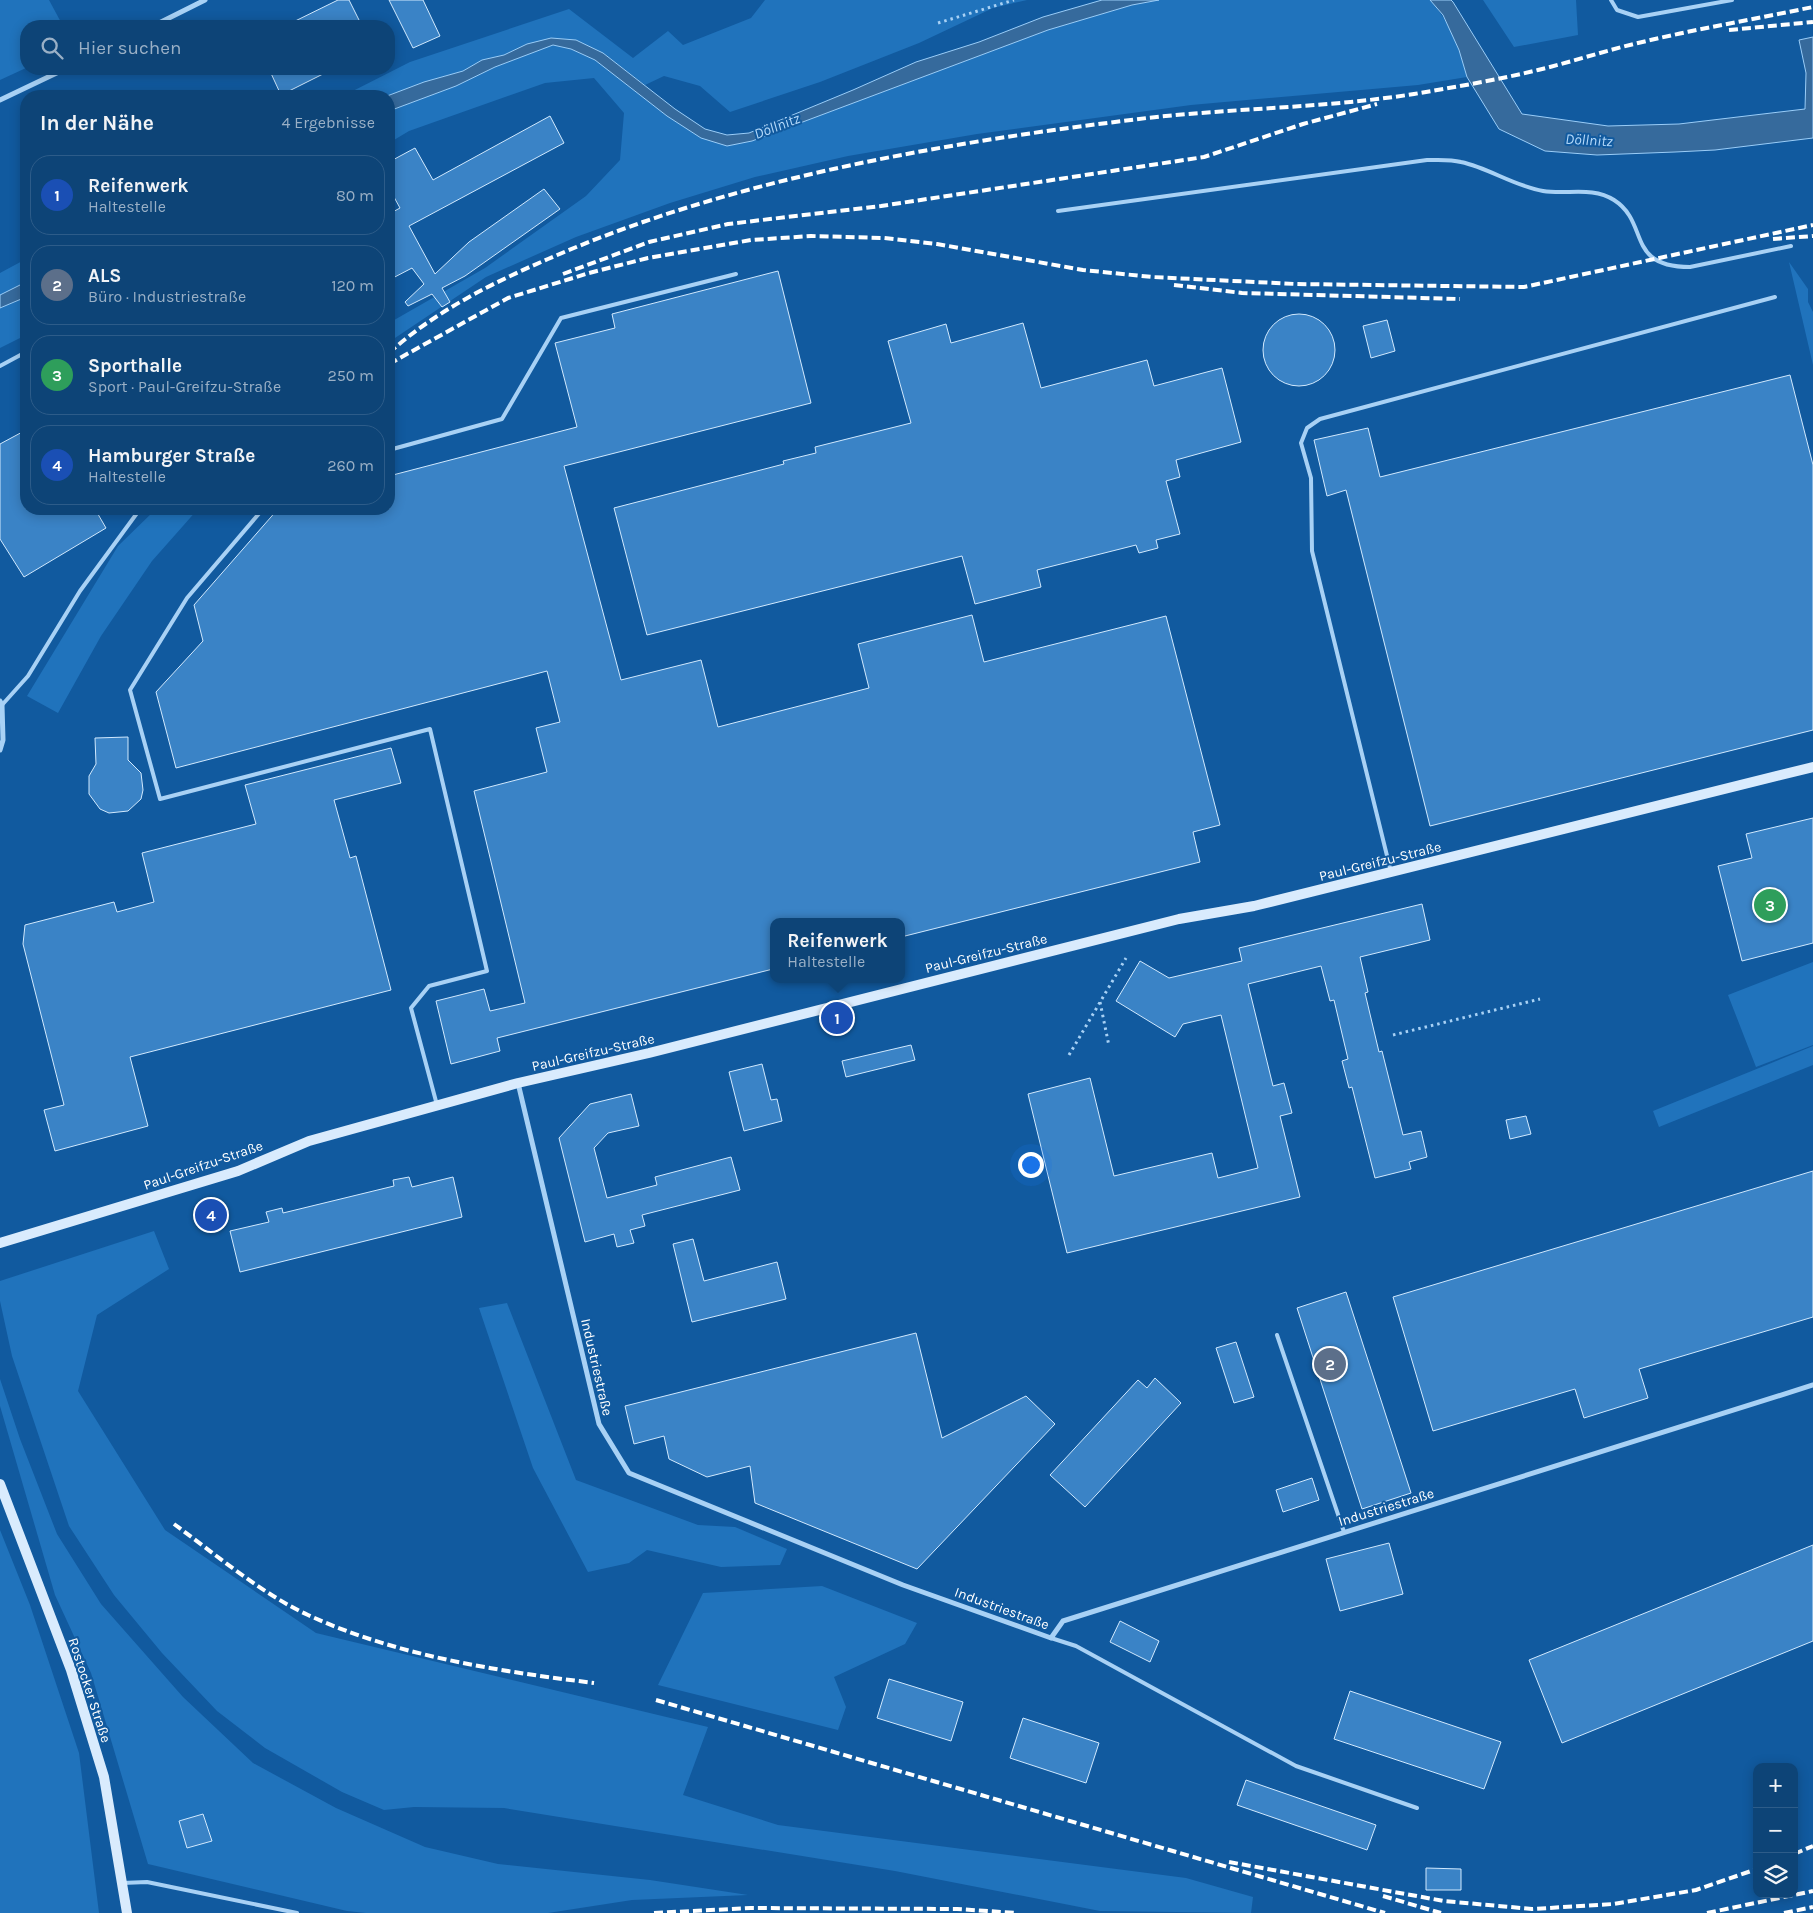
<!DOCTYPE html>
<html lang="de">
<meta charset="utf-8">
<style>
:root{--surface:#0d4477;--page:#164b7c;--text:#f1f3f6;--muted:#9ab0c6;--line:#2d5c89;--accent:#ffc96c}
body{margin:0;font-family:Karla,sans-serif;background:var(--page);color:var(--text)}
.controls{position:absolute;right:15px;bottom:15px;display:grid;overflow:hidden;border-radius:10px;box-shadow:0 2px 12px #0003}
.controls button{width:45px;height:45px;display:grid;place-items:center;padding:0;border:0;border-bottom:1px solid var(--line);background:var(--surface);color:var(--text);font:25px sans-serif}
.you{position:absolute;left:1030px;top:1164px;width:18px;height:18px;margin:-12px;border:4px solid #fff;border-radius:50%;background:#1a73e8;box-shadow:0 0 0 8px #1a73e833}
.badge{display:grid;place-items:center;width:32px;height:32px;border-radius:50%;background:var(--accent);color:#fff;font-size:16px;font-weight:700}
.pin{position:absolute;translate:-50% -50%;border:2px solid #fff;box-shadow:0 1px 5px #0006}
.popup{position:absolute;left:770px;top:918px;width:135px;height:65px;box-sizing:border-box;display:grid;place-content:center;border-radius:10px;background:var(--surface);filter:drop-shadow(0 1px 4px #0005);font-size:16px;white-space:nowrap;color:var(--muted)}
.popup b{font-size:19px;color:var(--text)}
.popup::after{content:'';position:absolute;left:50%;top:100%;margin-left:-10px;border:10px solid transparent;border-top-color:var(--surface)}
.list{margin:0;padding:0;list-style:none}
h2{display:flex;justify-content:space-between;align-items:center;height:65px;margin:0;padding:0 20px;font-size:21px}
h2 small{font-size:16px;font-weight:400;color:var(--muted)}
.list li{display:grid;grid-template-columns:32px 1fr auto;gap:15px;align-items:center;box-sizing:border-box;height:80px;margin:0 10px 10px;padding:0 10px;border:1px solid var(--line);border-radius:20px}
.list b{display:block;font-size:19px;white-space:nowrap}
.list p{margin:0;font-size:16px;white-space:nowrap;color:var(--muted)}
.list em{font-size:16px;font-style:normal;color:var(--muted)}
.icon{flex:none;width:28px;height:28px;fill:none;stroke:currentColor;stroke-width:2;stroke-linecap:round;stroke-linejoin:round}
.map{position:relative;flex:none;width:1813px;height:1913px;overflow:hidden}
.search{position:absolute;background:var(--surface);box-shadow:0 2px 12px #0003;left:20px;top:20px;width:375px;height:55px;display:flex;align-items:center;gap:12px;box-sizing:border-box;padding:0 18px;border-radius:20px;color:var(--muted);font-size:19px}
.panel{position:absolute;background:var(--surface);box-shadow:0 2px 12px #0003;left:20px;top:90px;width:375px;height:425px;border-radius:20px}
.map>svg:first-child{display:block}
.green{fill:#2073bc}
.water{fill:#366a9c;stroke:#9acdf8}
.building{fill:#3a83c6;stroke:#d1e9fe}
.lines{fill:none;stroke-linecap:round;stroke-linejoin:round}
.path{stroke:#a8d1f5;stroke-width:3;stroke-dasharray:2.5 4;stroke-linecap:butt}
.lane{stroke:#a8d1f5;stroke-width:4}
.street{stroke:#a8d1f5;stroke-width:5}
.secondary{stroke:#d9ebfd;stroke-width:10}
.rail{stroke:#fff;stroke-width:4;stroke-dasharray:9 4;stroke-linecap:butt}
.labels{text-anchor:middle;stroke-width:4;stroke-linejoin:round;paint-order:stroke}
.street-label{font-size:14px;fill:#fff;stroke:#115a9f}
.water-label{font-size:15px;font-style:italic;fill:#b5dafb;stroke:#115a9f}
</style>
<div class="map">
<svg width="1813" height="1913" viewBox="0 0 1813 1913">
<rect width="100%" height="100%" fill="#115a9f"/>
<path class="green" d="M0,0H49L63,26H26V68L0,80Z
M765,0H1027L993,8L919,43L820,82L730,112L700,86L664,76L645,85L603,53L576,40L527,44L504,55L482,60L463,71L424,82L387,96H343L410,62L569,9L633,58L668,31L683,45L751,18Z
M1159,0H1430C1450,22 1459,48 1467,77L1418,85L1191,105L977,134L848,156L755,177L670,203L576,237L486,277L389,342V323L485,268L586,196L620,160L624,113L594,78L545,83L409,131L389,143V111L456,86L495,67L552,45L571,49L595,60L701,138L752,141L1048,30L1132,5Z
M1483,0H1576L1578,35L1514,47Z
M26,259V282L0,295V273Z
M1789,262L1808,289V302L1813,312V365Z
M26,297V335L0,348V308Z
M156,509H198L152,561L101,636L58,713L27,696L118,546Z
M1813,962V1045L1756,1067L1728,995Z
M1813,1046V1065L1659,1127L1653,1111Z
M154,1231L169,1269L97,1315L78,1391L165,1530L316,1633L708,1727L683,1795L778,1825L1186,1878L1253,1897L1251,1913L1100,1911L895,1871L504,1808L414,1807L384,1810L342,1792L265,1748L217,1711L162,1653L114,1595L69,1526L12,1356L0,1301V1281Z
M507,1303L576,1480L698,1525L735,1527L787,1549L780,1565L721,1567L647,1550L629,1563L588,1572L533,1468L479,1308Z
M0,1379L20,1439L57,1534L101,1604L183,1697L253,1763L336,1808L425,1847L498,1864L650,1880L748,1895L632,1900L548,1913H366L347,1911L148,1864L91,1673L55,1595L0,1406Z
M0,1530L30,1605L79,1753L99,1913H0Z
M822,1586L917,1623L905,1644L834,1677L846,1707L838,1730L658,1685L703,1593Z"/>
<path class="water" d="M1102,0H1159L1132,5L1048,30L752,141L727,146L701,138L667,116L595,60L571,49L553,45L495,67L456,86L389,111V96H387L424,82L463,71L482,60L504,55L527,44L551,38L576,40L603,53L675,109L705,129L727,135L749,133L853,90L916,62L979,42L1043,17Z
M1430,0H1451L1453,2L1522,114L1608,126L1679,124L1805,109L1806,73L1799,40L1813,37V138L1715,150L1675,152L1597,155L1545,151L1499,129L1467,77L1459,50L1443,15Z
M26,282V297L0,308V295Z"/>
<path class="building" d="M338,0H349L362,26H285Z
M389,0H423L440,36L413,48Z
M269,69H333L281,95Z
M550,116L564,143L409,226L435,274L469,242L544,189L560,209L465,276L442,288L450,302L442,307L432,294L408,306L405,302L424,284L412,268L389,280V214L400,208L389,188V162L415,148L433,180Z
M778,271L811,403L564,466L621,680L701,660L718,727L869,688L858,644L972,615L984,662L1166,616L1220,825L1193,832L1200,862L901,937V922H773V969L497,1038L500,1051L451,1064L436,1001L484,989L490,1011L525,1003L474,791L547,772L536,728L560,722L547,671L176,768L156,692L203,641L194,605L278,509H389V476L577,427L555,343L615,328L612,314Z
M1263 350a36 36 0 1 1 72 0a36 36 0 1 1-72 0Z
M1387,320L1395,351L1371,358L1363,326Z
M1023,323L1041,388L1147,360L1154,386L1222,368L1241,442L1176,460L1180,477L1166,481L1180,534L1156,540L1158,548L1139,553L1136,545L1037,570L1041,587L975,604L962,556L647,635L614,508L784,464L783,461L816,453L815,447L911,423L888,341L946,324L951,343Z
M1790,375L1813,465V730L1430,826L1346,490L1327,496L1314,440L1368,428L1380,477Z
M26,430V509H95L106,528L24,577L0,539V444Z
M128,737V760L141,773L143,790L141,799L128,811L109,813L100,809L89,794V776L96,764L95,738Z
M391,748L401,783L334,800L350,858L356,856L391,990L130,1057L148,1126L55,1151L44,1110L64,1105L23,944L25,925L114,902L117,912L154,902L142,853L256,824L245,785Z
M1813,818V943L1742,961L1718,866L1752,858L1746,834Z
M1422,904L1430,940L1360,957L1368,992L1365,993L1379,1052L1382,1051L1403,1135L1421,1131L1427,1157L1409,1162L1411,1169L1375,1178L1352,1087L1349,1088L1342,1061L1348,1059L1334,1000L1330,1001L1321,966L1248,984L1273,1086L1284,1083L1292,1113L1280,1116L1300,1197L1067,1253L1028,1094L1090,1078L1114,1176L1212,1153L1218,1178L1258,1168L1221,1015L1183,1024L1175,1037L1116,1001L1140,961L1169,978L1242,961L1239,948Z
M911,1045L915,1060L846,1077L842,1061Z
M762,1064L771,1100L777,1099L782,1121L744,1131L729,1072Z
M631,1094L639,1126L608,1133L594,1148L607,1198L657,1185L655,1177L731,1157L740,1190L642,1215L645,1226L630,1230L634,1243L617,1247L614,1234L585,1242L559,1138L590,1104Z
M1526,1116L1531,1134L1510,1139L1506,1120Z
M1813,1171V1317L1639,1369L1648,1398L1584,1418L1575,1389L1433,1431L1393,1297Z
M409,1177L412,1187L453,1177L462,1217L240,1272L230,1231L269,1222L266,1212L282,1208L283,1213L394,1186L393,1180Z
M693,1239L704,1281L777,1262L786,1299L692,1322L673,1244Z
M1346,1292L1411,1493L1362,1509L1297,1308Z
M916,1333L942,1438L1026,1396L1055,1424L917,1569L755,1503L750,1466L707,1477L669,1459L664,1436L634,1444L625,1406Z
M1236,1342L1254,1397L1234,1403L1216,1348Z
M1155,1378L1181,1403L1085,1507L1050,1475L1138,1380L1147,1388Z
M1312,1478L1319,1500L1283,1512L1276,1490Z
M1389,1543L1403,1594L1340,1611L1326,1559Z
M1813,1545V1641L1562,1743L1529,1660Z
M1120,1621L1159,1641L1150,1662L1110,1642Z
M889,1679L963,1702L951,1741L877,1718Z
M1350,1691L1501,1742L1484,1789L1334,1739Z
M1023,1718L1099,1743L1086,1783L1010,1758Z
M1246,1780L1376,1825L1367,1850L1237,1805Z
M203,1814L212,1841L187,1848L179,1821Z
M1426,1868L1461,1869V1890H1426Z"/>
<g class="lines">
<path class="path" d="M938,23L1014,0
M1100,1002L1109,1046
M1393,1035L1540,999
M1069,1055L1126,958"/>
<path class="lane" d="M1611,0L1617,10L1638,17L1732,0
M1058,211L1427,160C1438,160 1450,159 1461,162C1489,168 1514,186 1543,191C1567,195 1592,186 1614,200C1650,223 1625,267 1690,267L1791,246
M0,366L26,352
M389,450L502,419L561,318L736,274
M263,509L187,598L130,690L160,799L430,729L487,971L429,986L411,1008L437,1105
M2,705L28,676L80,591L140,509
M1391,872L1312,551L1311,478L1301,443L1307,428L1320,419L1775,297
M1277,1335L1344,1532
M1051,1638L1076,1646L1296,1766L1417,1808
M122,1883L147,1882L297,1913"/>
<path class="street" d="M153,26L205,0
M0,100L65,69
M0,701L2,705L3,740L0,750
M518,1083L599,1424L629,1473L903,1585L1051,1638L1063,1621L1813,1385"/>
<path class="secondary" d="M0,1243L238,1171L309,1141L518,1083L649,1053L1179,919L1254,906L1813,767
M0,1484L71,1670L104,1777L127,1913"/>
<path class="rail" d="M1729,30L1813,22
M1773,239L1813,236
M563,274L649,242L728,224L881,206L1204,157L1303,124L1377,104
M1174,285L1242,293L1460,299
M389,353C434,312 492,283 548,259C733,178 947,142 1147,118C1235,108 1325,108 1414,94C1455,87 1497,80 1538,70C1571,62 1604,51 1638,43C1696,29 1755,19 1813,7
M389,364L508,298L589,273L648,258L751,240L811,236L884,238L937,244L1083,270L1152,277L1296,284L1524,287L1813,225
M174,1524C215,1554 262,1594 308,1615C397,1656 497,1671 594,1683
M656,1700L1385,1913
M1794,1854L1813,1846
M1229,1862L1444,1901L1532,1909L1613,1904L1696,1890L1757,1869
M1383,1896L1441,1913
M654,1913L751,1908L957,1909L1017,1913
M1707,1913L1813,1891
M1784,1913L1813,1907"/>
</g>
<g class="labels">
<g class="street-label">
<text transform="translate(1380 861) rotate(-14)" y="5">Paul-Greifzu-Straße</text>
<text transform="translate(986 953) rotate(-14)" y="5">Paul-Greifzu-Straße</text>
<text transform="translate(593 1052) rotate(-13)" y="5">Paul-Greifzu-Straße</text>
<text transform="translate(203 1165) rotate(-19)" y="5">Paul-Greifzu-Straße</text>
<text transform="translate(597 1367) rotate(77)" y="5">Industriestraße</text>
<text transform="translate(1386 1507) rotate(-17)" y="5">Industriestraße</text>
<text transform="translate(1002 1608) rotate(20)" y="5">Industriestraße</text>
<text transform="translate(90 1690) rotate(72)" y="5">Rostocker Straße</text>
</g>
<g class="water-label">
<text transform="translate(777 126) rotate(-21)" y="5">Döllnitz</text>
<text transform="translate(1589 140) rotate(3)" y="5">Döllnitz</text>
</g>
</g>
</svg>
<div class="controls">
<button>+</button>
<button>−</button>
<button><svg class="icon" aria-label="layers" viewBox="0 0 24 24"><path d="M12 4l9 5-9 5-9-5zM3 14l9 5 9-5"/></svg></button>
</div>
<div class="you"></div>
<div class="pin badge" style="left:837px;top:1018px;background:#1a4fb4">1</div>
<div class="popup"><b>Reifenwerk</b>Haltestelle</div>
<div class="pin badge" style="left:1330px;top:1364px;background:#5c6f8a">2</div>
<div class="pin badge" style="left:1770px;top:905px;background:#2e9e5b">3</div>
<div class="pin badge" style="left:211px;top:1215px;background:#1a4fb4">4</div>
<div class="search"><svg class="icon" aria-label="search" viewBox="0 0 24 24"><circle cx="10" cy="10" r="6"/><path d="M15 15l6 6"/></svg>Hier suchen</div>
<section class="panel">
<h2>In der Nähe<small>4 Ergebnisse</small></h2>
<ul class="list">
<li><span class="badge" style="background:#1a4fb4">1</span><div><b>Reifenwerk</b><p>Haltestelle</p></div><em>80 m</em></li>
<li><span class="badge" style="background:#5c6f8a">2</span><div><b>ALS</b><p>Büro · Industriestraße</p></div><em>120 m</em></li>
<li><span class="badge" style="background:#2e9e5b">3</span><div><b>Sporthalle</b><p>Sport · Paul-Greifzu-Straße</p></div><em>250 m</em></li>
<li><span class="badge" style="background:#1a4fb4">4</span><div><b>Hamburger Straße</b><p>Haltestelle</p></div><em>260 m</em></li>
</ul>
</section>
</div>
